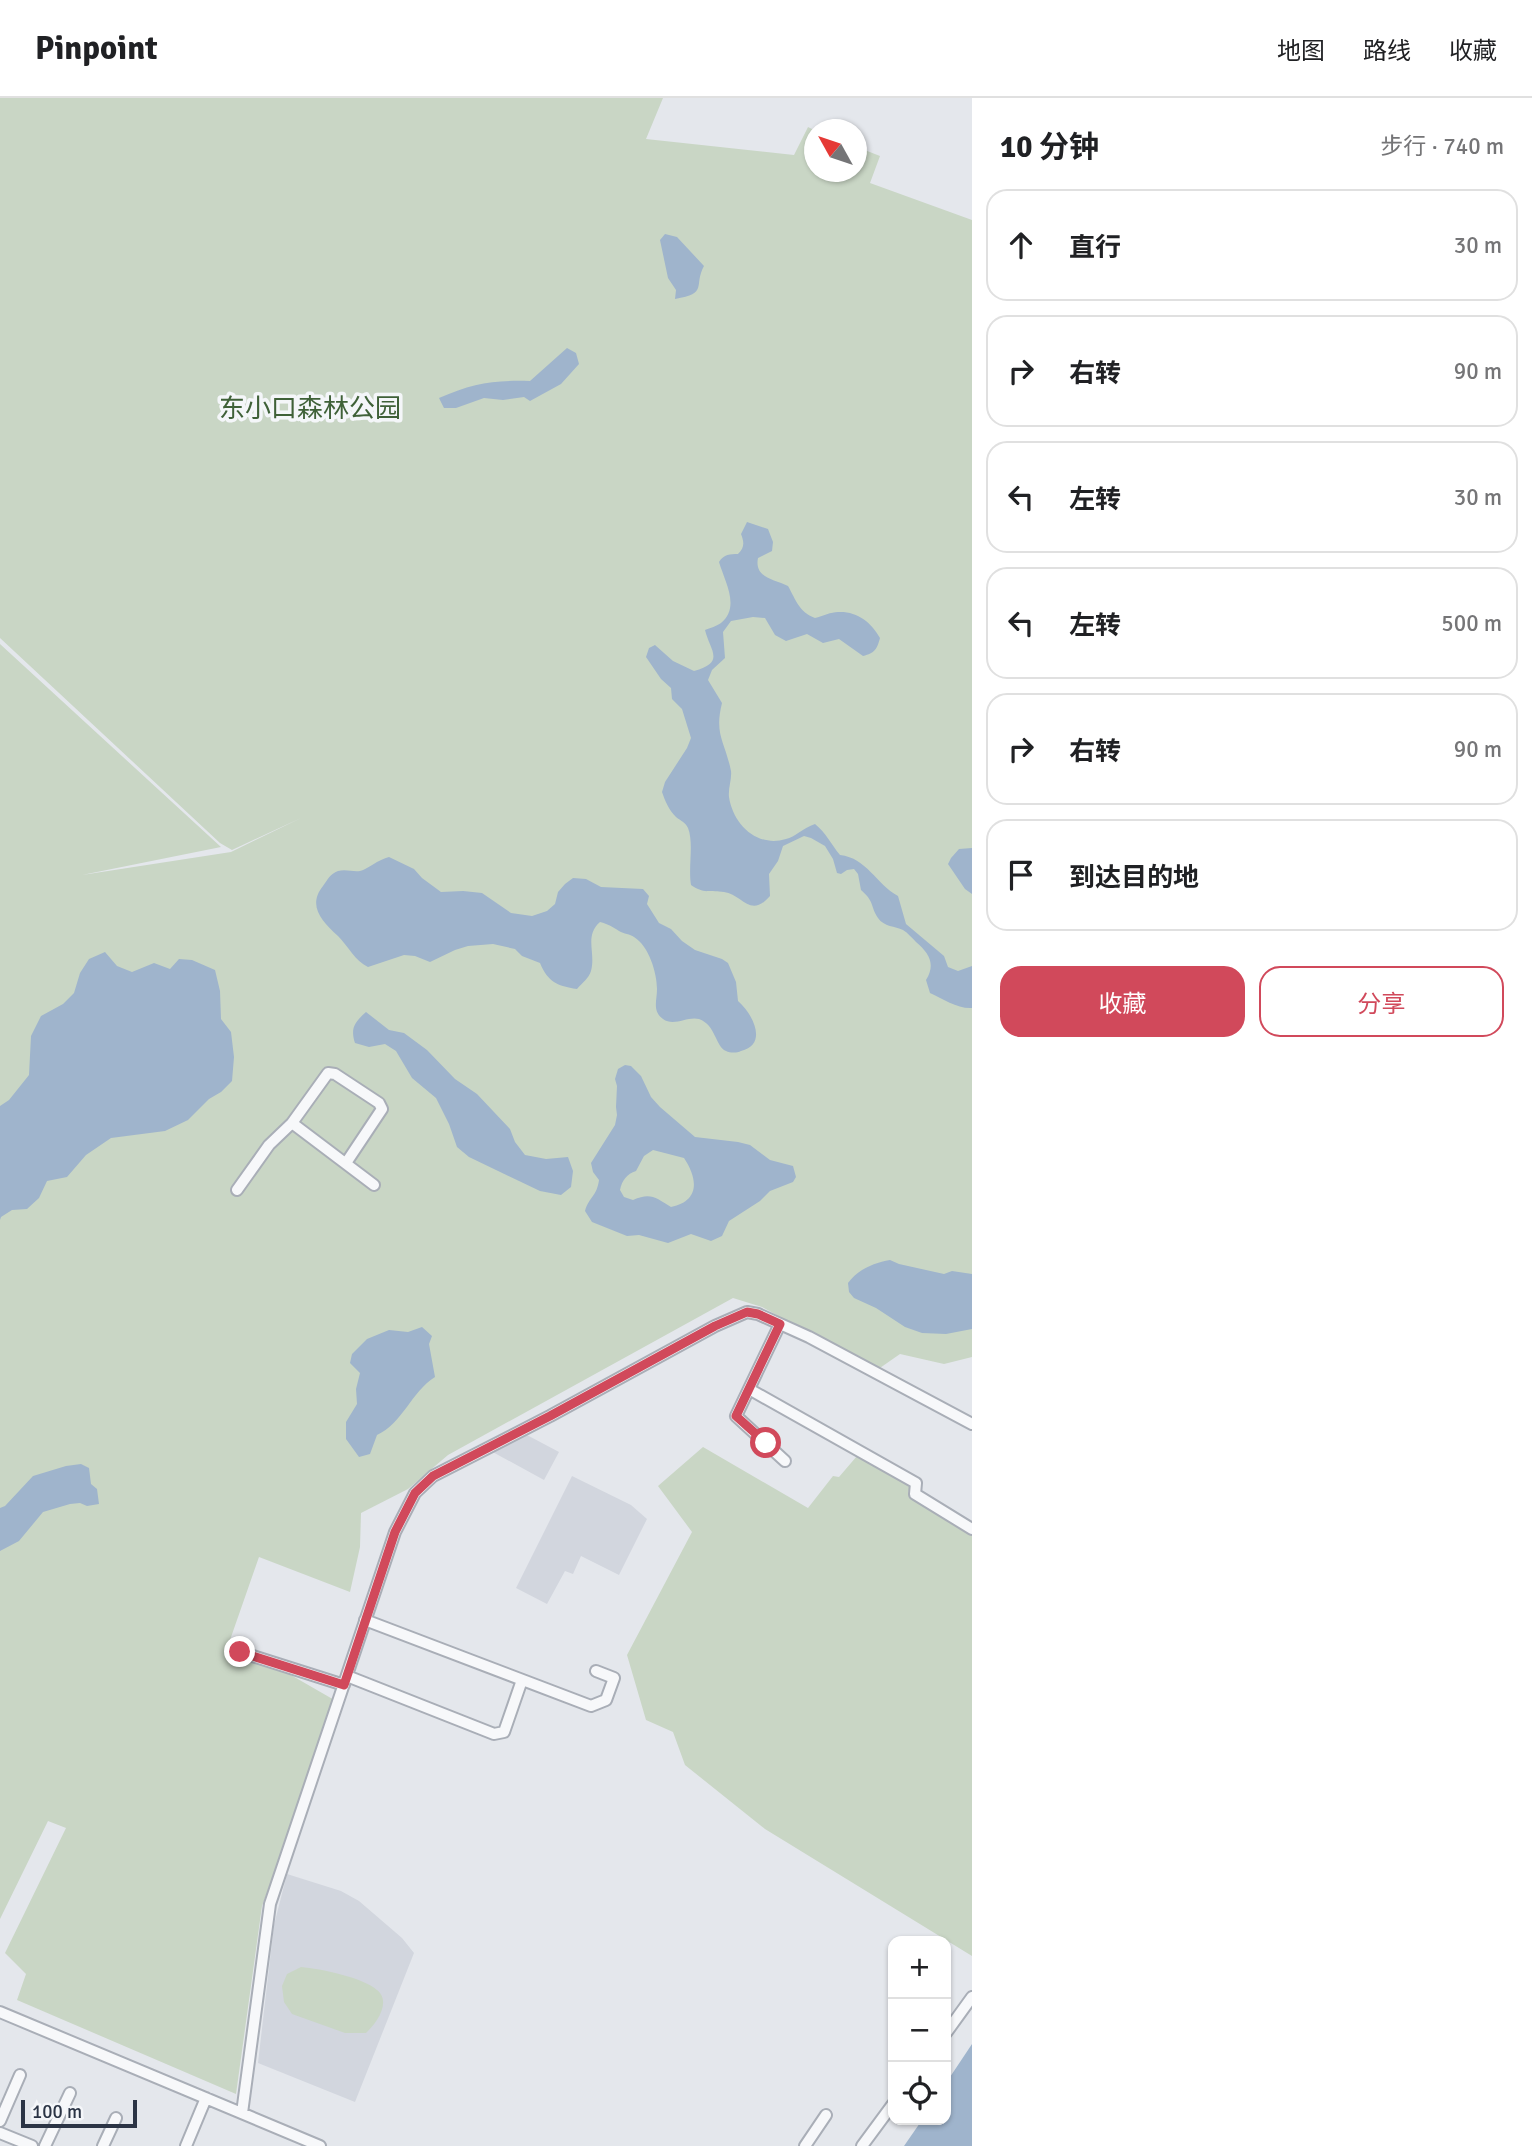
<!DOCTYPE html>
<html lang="zh">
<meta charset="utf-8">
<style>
:root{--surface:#fff;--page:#f6f6f6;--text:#202124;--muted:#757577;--line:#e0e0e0;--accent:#d1495b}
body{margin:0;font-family:Signika,"Noto Sans SC",sans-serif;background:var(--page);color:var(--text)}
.controls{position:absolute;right:21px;bottom:21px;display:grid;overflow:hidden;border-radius:14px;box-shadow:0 2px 5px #0004}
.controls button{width:63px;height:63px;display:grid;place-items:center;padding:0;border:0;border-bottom:2px solid var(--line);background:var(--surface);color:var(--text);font:35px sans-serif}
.compass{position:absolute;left:804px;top:21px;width:63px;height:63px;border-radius:50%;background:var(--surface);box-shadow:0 2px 5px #0004;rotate:310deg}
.scale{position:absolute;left:21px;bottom:18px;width:116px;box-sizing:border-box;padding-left:7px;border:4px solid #2b3445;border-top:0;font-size:19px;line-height:24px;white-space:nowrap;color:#2b3445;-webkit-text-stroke:5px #f4f6f9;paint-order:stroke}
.stop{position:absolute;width:21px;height:21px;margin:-16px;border:5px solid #d1495b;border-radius:50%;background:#fff}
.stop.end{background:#d1495b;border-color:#fff;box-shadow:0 2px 7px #0008}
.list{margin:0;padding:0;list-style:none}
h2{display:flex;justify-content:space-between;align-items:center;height:91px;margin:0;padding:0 28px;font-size:30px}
h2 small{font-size:23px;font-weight:400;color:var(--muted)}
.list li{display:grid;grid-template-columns:46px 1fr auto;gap:21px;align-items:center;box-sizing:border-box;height:112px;margin:0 14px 14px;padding:0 14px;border:2px solid var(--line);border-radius:21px}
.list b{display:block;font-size:26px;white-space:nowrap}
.list em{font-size:23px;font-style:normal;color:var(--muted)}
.actions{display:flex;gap:14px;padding:21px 28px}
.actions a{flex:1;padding:16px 0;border:2px solid var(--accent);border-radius:21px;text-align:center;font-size:24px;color:var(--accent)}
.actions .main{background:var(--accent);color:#fff}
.icon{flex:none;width:38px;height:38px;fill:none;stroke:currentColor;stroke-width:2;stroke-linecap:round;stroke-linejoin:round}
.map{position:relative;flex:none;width:972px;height:2048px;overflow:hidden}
header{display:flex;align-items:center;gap:42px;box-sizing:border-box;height:98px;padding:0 35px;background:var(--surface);border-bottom:2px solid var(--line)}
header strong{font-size:33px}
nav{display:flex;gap:38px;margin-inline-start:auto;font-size:24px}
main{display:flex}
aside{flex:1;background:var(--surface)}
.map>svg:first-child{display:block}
.built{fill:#d2d6de}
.green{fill:#c9d6c5}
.water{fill:#9fb4cc;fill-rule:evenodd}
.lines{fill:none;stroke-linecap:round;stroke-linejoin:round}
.minor-casing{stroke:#a9aeb7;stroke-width:14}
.minor{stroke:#f7f8fa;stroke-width:10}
.route{stroke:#d1495b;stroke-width:9}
.labels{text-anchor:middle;stroke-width:7;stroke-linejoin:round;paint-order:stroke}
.park-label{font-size:26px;fill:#3f6138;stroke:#f4f6f9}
</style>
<header>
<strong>Pinpoint</strong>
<nav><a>地图</a><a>路线</a><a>收藏</a></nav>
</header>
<main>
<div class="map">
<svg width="972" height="2048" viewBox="0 0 972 2048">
<rect width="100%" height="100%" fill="#e4e7ec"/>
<path class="built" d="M525,1336L559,1354L544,1382L489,1352Z
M572,1378L631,1407L647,1421L619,1477L581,1458L573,1476L565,1473L547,1506L516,1490Z
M287,1776L341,1793L359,1803L402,1840L414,1855L355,2004L258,1965L274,1827Z"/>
<path class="green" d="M0,0H663L646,41L794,57L808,29L814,32V74H856L857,49L880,58L870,85L972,122V1259L944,1266L900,1256L877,1272L762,1209L733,1200L448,1357L408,1391L361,1415L360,1449L350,1494L259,1459L230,1542L336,1603L262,1808L236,1996L17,1902L26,1876L5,1855L66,1730L48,1723L0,1821V546L221,749L82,777L231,754L301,720L232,752L220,745L0,540Z
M703,1349L808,1410L833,1378L839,1379L857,1358L910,1387L908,1397L972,1436V1858L765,1731L685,1667L673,1634L646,1622L627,1557L692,1434L658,1388Z
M301,1869C321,1871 362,1879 377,1892C392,1904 376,1926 366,1935H345L292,1916L284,1904L282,1888L287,1876Z"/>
<path class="water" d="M665,136L677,139L704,168C693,188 709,195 675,201L676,192L668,180L660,142Z
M567,250L576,255L579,266L561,286L530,303L524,299L503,302L484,300L456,310H444L439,300C473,285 494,282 530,283Z
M747,424L768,431L773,444L772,453L758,460C754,480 774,481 788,488C796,502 799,514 815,520C823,518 831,514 838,514C857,513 871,524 880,540C877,551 875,555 863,558L839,541L823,545L807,536L786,543L775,537L765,520L753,519L731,523L723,534L725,560L712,572L708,582L722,605C714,637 725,643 731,673C732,681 728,690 729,699C733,726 757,750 786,741C795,739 803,730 815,726C826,735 831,746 840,757C867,760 876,786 898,798L906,826L944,858L948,869L958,873L972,868V910C958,911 943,901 930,895L926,882C936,866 929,855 916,844C912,840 908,835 903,832C895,828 884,829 878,820C870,808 875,804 861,792L858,776L854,771L847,772L841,776L837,775L833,761L825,748L811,740L804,738L783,748L778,763L769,776L770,798C750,821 742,796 724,794C711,792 703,796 691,787C688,769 694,745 688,730C685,724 681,723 676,719C669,712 665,703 662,694L665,684L687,650L691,640L682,611L672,601L671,590L661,581L646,559L649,550L655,547L673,563L694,573C726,564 710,553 705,532C710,530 717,528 721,525C741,509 724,482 719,464C724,456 730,456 738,456C745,449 744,444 741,436Z
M972,750V796L965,791L948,766L951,760L959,751Z
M389,759L414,771L422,780L441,794L463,793L482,795L511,815L532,818L547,813L555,806L558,794L565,786L573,780L586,781L601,789L643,791L649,798L647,806L659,825L671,831L682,843L695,852L722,861L728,865L736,884L738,903C752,915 769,946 741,953C737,955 730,955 726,953C715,948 716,927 699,921C687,918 674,929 663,921C652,913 657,903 657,891C657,875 649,848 634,839C630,836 624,836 619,833C613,829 608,826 600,824C584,838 596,855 591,873C589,880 582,885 577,891C557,888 548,884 540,865L522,858L515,851L493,846L468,848L455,852L430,864L415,858L404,857L368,869C355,863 348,848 338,838C322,823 307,808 323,788C328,781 330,776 338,773C346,771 353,774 360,773C366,772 379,761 389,759Z
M105,854L117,868L132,874L154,865L170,871L179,861L192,862L215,872L220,893L221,921L231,934L234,959L232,983L221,994L209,1001L188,1022L165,1033L111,1040L86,1057L67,1079L47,1083L39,1100L27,1111L12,1112L1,1119L0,1122V1008L9,1002L29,977L31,938L41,918L63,906L74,895L80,875L89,861Z
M366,914L389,932L404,935L427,952L455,981L477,996L510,1031L515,1044L525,1057L546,1061L568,1059L573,1073L571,1089L561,1097L540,1093L469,1059L457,1049L449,1026L436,1000L412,980L396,953L385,946L369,949L355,945C350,930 355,924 366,914Z
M625,967L631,968L641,978L651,999L660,1009L695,1039L738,1044L750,1047L770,1062L793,1068L796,1079L793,1084L770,1093L760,1103L729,1123L722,1138L711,1143L691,1136L668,1145L639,1137L627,1138L592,1124L585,1113C589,1099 597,1098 599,1082L593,1074L591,1065L615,1027L617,1017L616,1009L617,988L615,981L618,971ZM653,1052L684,1060C698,1081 700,1103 671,1109C656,1100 651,1094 633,1102L624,1099L620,1092C622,1082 627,1076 636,1073L644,1058Z
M890,1162L899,1166L944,1176L952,1173L972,1176V1231L946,1236L922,1235L905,1229L876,1210L854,1200L849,1194L848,1185C858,1171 874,1165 890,1162Z
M422,1229L432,1238L429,1246L435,1279C411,1294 403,1325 377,1337L370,1356L359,1359L346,1341V1324L357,1306L356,1291L360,1275L350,1265L352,1256L367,1241L389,1232L408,1234Z
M81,1366L89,1370L91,1386L97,1391L99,1406L87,1408L80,1405L70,1406L43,1414L19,1443L0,1453V1410L5,1408L33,1378L66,1368Z
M972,1946V2048H904L922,2022H946V1985Z"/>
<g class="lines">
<defs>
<path id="minor" d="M292,1025L374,1087
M237,1092L269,1047L292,1025L328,975L335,976L379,1005L382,1011L346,1065
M780,1226L736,1318L785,1363
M749,1291L916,1385L915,1396L972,1431
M365,1522L591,1608L606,1602L614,1580L596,1573
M240,1554L344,1587
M347,1578L494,1636L504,1634L522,1582
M0,1914L320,2048
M946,1935L972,1899
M242,2015L270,1806L395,1434L415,1395L433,1378L550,1318L715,1228L747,1214L758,1216L809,1239L972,1326
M0,2023L20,1977
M0,2035L32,2048
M45,2048L70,1995
M103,2048L116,2020
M186,2048L206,2000
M805,2048L826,2017
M862,2048L893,2006"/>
</defs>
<use href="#minor" class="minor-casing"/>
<use href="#minor" class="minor"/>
</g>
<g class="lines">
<path class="route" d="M240,1554L344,1587L395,1434L415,1395L433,1378L550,1318L715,1228L747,1214L758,1216L780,1226L736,1318L766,1345"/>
</g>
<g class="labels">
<g class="park-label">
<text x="310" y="319">东小口森林公园</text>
</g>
</g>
</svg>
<div class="controls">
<button>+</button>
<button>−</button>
<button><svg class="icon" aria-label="locate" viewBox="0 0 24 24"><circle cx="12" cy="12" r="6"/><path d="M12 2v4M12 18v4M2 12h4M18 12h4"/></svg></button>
</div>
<svg class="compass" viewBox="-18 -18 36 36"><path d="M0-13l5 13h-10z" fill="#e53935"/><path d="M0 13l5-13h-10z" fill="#757577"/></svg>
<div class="scale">100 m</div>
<div class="stop" style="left:766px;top:1345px"></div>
<div class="stop end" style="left:240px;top:1554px"></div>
</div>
<aside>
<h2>10 分钟<small>步行 · 740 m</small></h2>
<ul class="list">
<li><svg class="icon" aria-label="ahead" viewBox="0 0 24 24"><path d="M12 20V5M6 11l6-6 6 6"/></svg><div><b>直行</b></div><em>30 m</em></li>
<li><svg class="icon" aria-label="right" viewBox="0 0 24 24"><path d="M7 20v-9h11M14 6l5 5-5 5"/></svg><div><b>右转</b></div><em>90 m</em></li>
<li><svg class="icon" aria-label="left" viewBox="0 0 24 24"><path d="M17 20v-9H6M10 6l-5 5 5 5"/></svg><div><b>左转</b></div><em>30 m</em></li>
<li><svg class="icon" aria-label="left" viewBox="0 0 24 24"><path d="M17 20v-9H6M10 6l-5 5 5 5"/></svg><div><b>左转</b></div><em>500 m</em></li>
<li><svg class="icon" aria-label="right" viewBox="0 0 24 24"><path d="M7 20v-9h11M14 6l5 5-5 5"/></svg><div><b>右转</b></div><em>90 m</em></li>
<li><svg class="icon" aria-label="arrive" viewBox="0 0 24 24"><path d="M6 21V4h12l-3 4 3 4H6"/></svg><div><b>到达目的地</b></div></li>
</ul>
<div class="actions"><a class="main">收藏</a><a>分享</a></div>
</aside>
</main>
